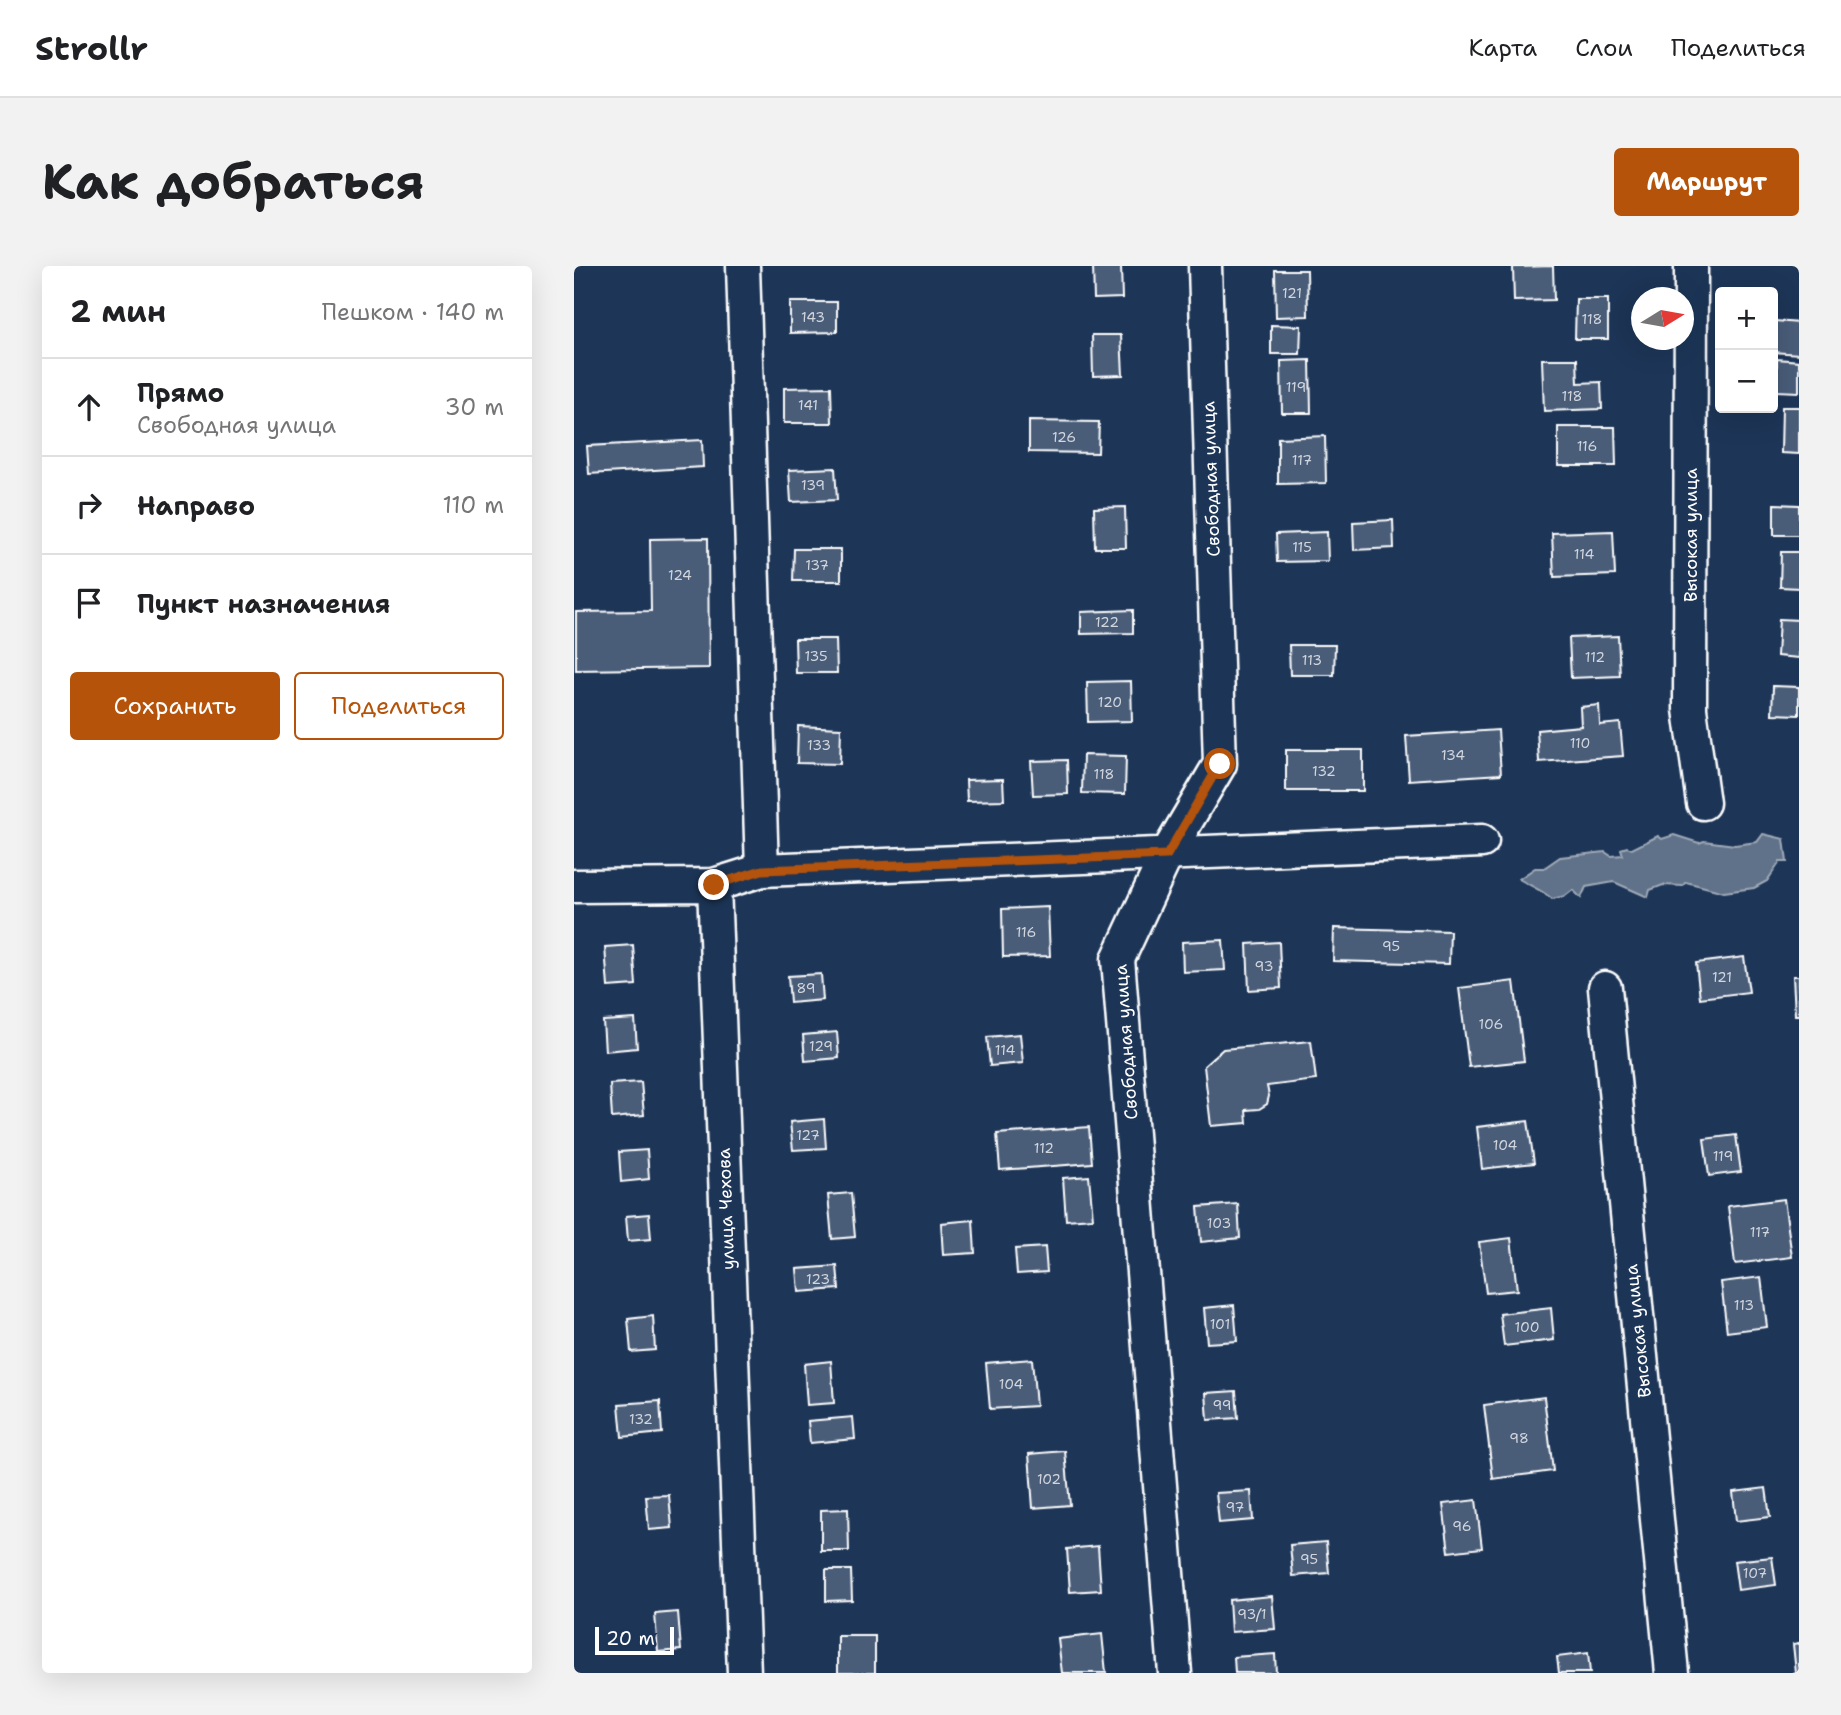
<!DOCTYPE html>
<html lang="ru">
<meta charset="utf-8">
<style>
:root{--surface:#fff;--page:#f2f2f2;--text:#202124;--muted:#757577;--line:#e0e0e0;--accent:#b45309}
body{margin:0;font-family:"Shantell Sans",sans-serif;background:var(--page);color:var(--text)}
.controls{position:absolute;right:21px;top:21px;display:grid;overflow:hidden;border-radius:7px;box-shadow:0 7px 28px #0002}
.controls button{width:63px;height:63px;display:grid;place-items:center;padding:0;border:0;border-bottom:2px solid var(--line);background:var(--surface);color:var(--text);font:35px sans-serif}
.compass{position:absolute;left:1057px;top:21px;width:63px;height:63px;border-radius:50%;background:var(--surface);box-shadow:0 7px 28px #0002;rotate:79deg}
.scale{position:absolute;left:21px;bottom:18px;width:79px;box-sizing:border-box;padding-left:7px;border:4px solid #fff;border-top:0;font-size:19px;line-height:24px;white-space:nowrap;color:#fff;-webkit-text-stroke:5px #1d3557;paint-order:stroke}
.stop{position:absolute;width:21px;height:21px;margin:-16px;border:5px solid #b45309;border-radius:50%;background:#fff}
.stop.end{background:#b45309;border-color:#fff;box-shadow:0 2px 7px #0008}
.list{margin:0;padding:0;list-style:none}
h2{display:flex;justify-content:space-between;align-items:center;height:91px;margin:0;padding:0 28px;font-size:30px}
h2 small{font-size:23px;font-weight:400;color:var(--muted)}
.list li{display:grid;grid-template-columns:46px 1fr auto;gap:21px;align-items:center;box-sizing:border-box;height:98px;padding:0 28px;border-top:2px solid var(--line)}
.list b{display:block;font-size:26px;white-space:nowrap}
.list p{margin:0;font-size:23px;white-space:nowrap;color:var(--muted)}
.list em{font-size:23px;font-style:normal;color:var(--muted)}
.actions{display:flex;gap:14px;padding:21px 28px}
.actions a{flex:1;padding:16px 0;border:2px solid var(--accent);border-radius:7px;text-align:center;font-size:24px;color:var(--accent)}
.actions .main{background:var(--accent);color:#fff}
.icon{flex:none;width:38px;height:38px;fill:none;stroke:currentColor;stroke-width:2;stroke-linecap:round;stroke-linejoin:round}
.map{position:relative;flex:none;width:1225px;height:1407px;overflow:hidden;border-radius:7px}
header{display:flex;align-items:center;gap:42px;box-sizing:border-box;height:98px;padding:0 35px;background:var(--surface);border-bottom:2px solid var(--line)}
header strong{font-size:33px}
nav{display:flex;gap:38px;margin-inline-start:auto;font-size:24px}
.intro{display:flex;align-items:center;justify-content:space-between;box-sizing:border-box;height:168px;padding:0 42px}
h1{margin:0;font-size:49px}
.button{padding:18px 32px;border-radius:7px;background:var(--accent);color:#fff;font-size:24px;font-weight:700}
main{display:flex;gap:42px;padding:0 42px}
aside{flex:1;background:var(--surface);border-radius:7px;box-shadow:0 7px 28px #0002}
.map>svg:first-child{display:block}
.water{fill:#617289;stroke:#a0aab8;stroke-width:2}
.building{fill:#4a5d79;stroke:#fff;stroke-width:2}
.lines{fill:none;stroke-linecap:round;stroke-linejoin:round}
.minor-casing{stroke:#fff;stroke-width:37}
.minor{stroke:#1d3557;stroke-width:32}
.route{stroke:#b45309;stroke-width:9}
.labels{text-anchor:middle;stroke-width:6;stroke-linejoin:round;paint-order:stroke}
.number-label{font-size:14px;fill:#d2d6de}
.street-label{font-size:18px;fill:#fff;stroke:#1d3557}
</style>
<header>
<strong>Strollr</strong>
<nav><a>Карта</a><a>Слои</a><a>Поделиться</a></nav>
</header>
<div class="intro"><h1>Как добраться</h1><a class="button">Маршрут</a></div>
<main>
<aside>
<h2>2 мин<small>Пешком · 140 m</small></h2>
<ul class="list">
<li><svg class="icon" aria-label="ahead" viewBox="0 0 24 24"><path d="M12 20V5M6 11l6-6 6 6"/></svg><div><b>Прямо</b><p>Свободная улица</p></div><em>30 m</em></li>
<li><svg class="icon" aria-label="right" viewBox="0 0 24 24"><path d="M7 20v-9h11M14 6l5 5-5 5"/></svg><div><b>Направо</b></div><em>110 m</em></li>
<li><svg class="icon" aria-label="arrive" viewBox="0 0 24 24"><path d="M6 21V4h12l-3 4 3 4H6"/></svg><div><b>Пункт назначения</b></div></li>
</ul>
<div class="actions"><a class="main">Сохранить</a><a>Поделиться</a></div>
</aside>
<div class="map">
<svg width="1225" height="1407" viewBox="0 0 1225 1407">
<rect width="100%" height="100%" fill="#1d3557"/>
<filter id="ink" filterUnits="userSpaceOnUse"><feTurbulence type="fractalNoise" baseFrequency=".0143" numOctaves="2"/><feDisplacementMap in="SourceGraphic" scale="14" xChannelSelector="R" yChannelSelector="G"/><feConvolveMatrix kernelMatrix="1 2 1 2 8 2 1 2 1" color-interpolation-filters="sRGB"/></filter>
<g filter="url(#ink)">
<path class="water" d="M1189,568L1210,573L1213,596H1206L1193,615L1180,622L1150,626L1112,616L1108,620L1089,619L1076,624L1074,631L1040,616L1012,621L1007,632L999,624L991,630L978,633C973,627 953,618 945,613L961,602H970L986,591L1031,586L1037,590L1049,589L1047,583L1053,581L1058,583L1084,570L1088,573L1100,569L1125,577L1130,575L1161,579L1183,576Z"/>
<path class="building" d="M519,0H547L548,32L520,33Z
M979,0L980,34L940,35L939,1Z
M701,4H733L734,50L702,51Z
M1002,33H1034V73H1001Z
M216,36H263V66L216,67Z
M1201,55L1225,57V88L1199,86Z
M697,59L727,60L726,88H697Z
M518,69H547L549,109L519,110Z
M968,93H1003L1004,117L1027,116L1028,143L970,145Z
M1203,93L1225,95V126L1202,125Z
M736,94L737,147H708L707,95Z
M257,121L258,157H210V122Z
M1208,141H1225V188L1207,187Z
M455,155L525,156L524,187L455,186Z
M984,161H1041L1042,200H984Z
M751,170L752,217L704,218V172Z
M128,174L129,201L15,208L13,180Z
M261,202L263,234L217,236L215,204Z
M1200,238L1225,239V269H1200Z
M551,241L552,282H521L520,242Z
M819,254L820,282L780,284L779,256Z
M1039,265L1041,309L980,311L978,267Z
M753,266L754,295L703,296L702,268Z
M134,272L135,402L2,404V346L77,345L76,273Z
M220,283H267V315H219Z
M1207,286H1225V322L1206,321Z
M559,344V367L507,368V346Z
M1205,353L1225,354V392L1203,390Z
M1044,370L1046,410L997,412L995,372Z
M221,373H262L263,407H222Z
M715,379H761L760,409H716Z
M557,415L558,455L514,456L513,416Z
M1199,420L1225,421V449L1198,448Z
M1025,439L1026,459L1046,457L1049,490L965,496L963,464L1007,460L1006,441Z
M224,460L267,462L266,498L223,497Z
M924,464L927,508L835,514L832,470Z
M712,484H789V525H712Z
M509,489L552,490L551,528L508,527Z
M493,494L494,528L459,529L457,495Z
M429,513L430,534L393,535L392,514Z
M474,641L476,690L429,691L428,643Z
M760,662L876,665L875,698L759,695Z
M649,674L651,704L609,706L608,676Z
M705,676L707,722L675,724L673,678Z
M59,679L62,719L34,721L31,681Z
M1170,691L1175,726L1126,732L1122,697Z
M247,708L249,734L216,737L214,710Z
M1219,710H1225V749H1221Z
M940,715L950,795L895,801L885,722Z
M61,753L63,782L31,785L29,755Z
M263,766L265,792L231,795L229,769Z
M446,768L449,797L416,800L413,771Z
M737,775L742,814L693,820L695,830L693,838L685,843L672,844L673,857L637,860L630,800L649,783Z
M67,816L70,849L38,852L36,818Z
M250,853L252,882L219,884L216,856Z
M954,855L960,897L908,903L903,861Z
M515,861L518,897L426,904L423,868Z
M1162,869L1167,906L1135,910L1130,873Z
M73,884L75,913L47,916L45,886Z
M515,910L519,952L492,954L489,912Z
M277,927L281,971L258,973L254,929Z
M1210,933L1218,991L1161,998L1154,940Z
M664,938L666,972L627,976L624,941Z
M75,948L77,973L54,975L52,950Z
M399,954L401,987L369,989L367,957Z
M937,972L943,1024L912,1027L905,976Z
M471,981L473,1006L443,1008L441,983Z
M263,1000L265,1023L225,1026L223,1003Z
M1187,1011L1193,1061L1153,1066L1147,1016Z
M660,1039L663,1075L633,1077L630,1042Z
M977,1042L980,1074L930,1080L926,1048Z
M79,1050L81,1084L57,1086L54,1053Z
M458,1093L462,1140L416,1143L412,1097Z
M257,1095L260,1137L233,1139L230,1098Z
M662,1125L664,1152L634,1154L632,1127Z
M970,1131L979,1205L919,1213L910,1139Z
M86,1135L88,1167L48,1171L45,1138Z
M279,1151L281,1173L236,1177L234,1155Z
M491,1185L496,1239L459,1242L455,1188Z
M1192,1222L1196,1251L1162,1255L1159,1226Z
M677,1225L679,1254L645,1257L642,1227Z
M95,1229L98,1262L75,1264L72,1230Z
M902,1234L908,1282L875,1286L869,1238Z
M274,1243L275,1285H247V1244Z
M752,1276L755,1307L719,1310L716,1279Z
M524,1280L527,1324L496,1326L493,1283Z
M1198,1291L1202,1319L1164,1324L1160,1295Z
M252,1304H277L278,1334L252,1335Z
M698,1330L701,1363L657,1366L655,1334Z
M104,1346L107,1384L84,1386L81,1348Z
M528,1368L532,1407H488L484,1373Z
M264,1370H301V1407H264Z
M1225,1377V1407H1222L1219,1378Z
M1014,1387L1016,1407H985L983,1391Z
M701,1388L702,1407H661L660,1391Z"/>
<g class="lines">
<defs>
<path id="minor" d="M169,0L188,604
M1117,0L1116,443L1129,537
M140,619L188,604L908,575
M0,620L140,619L170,1407
M1031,722L1098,1407
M601,1407L544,693L593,588L646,498L631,0"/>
</defs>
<use href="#minor" class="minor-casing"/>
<use href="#minor" class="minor"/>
</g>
</g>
<g class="lines" filter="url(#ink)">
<path class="route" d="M140,619L188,604L593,589L646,498"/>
</g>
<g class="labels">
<g class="number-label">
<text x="718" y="32">121</text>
<text x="239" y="56">143</text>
<text x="1018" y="58">118</text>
<text x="722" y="126">119</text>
<text x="998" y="135">118</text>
<text x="234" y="144">141</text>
<text x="490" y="176">126</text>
<text x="1013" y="185">116</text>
<text x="728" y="199">117</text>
<text x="239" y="224">139</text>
<text x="728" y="286">115</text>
<text x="1010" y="293">114</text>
<text x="243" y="304">137</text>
<text x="106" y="314">124</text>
<text x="533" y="361">122</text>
<text x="242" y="395">135</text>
<text x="1021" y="396">112</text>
<text x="738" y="399">113</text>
<text x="536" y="441">120</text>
<text x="1006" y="482">110</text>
<text x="245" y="484">133</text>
<text x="879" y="494">134</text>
<text x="750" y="510">132</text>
<text x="530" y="513">118</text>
<text x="452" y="671">116</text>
<text x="817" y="685">95</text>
<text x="690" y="705">93</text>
<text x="1148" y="716">121</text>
<text x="232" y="727">89</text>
<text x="917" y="763">106</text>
<text x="247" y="785">129</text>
<text x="431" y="789">114</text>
<text x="234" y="874">127</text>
<text x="931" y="884">104</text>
<text x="470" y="887">112</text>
<text x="1149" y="895">119</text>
<text x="645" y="962">103</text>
<text x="1186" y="971">117</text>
<text x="244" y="1018">123</text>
<text x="1170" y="1044">113</text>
<text x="646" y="1063">101</text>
<text x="953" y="1066">100</text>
<text x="437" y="1123">104</text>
<text x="648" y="1144">99</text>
<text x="67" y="1158">132</text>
<text x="945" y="1177">98</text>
<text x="475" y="1218">102</text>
<text x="661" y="1246">97</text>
<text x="888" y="1265">96</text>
<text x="735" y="1298">95</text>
<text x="1181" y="1312">107</text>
<text x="678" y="1353">93/1</text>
</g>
<g class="street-label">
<text transform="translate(637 213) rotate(-92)" y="6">Свободная улица</text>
<text transform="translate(1117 269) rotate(-90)" y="6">Высокая улица</text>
<text transform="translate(552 776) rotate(-94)" y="6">Свободная улица</text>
<text transform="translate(152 943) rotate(-92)" y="6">улица Чехова</text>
<text transform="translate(1064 1065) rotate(-96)" y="6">Высокая улица</text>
</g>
</g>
</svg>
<div class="controls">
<button>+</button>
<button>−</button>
</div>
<svg class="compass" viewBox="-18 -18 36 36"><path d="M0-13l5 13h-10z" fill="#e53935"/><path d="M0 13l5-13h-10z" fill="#757577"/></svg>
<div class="scale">20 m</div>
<div class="stop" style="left:646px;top:498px"></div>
<div class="stop end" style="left:140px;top:619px"></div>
</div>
</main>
